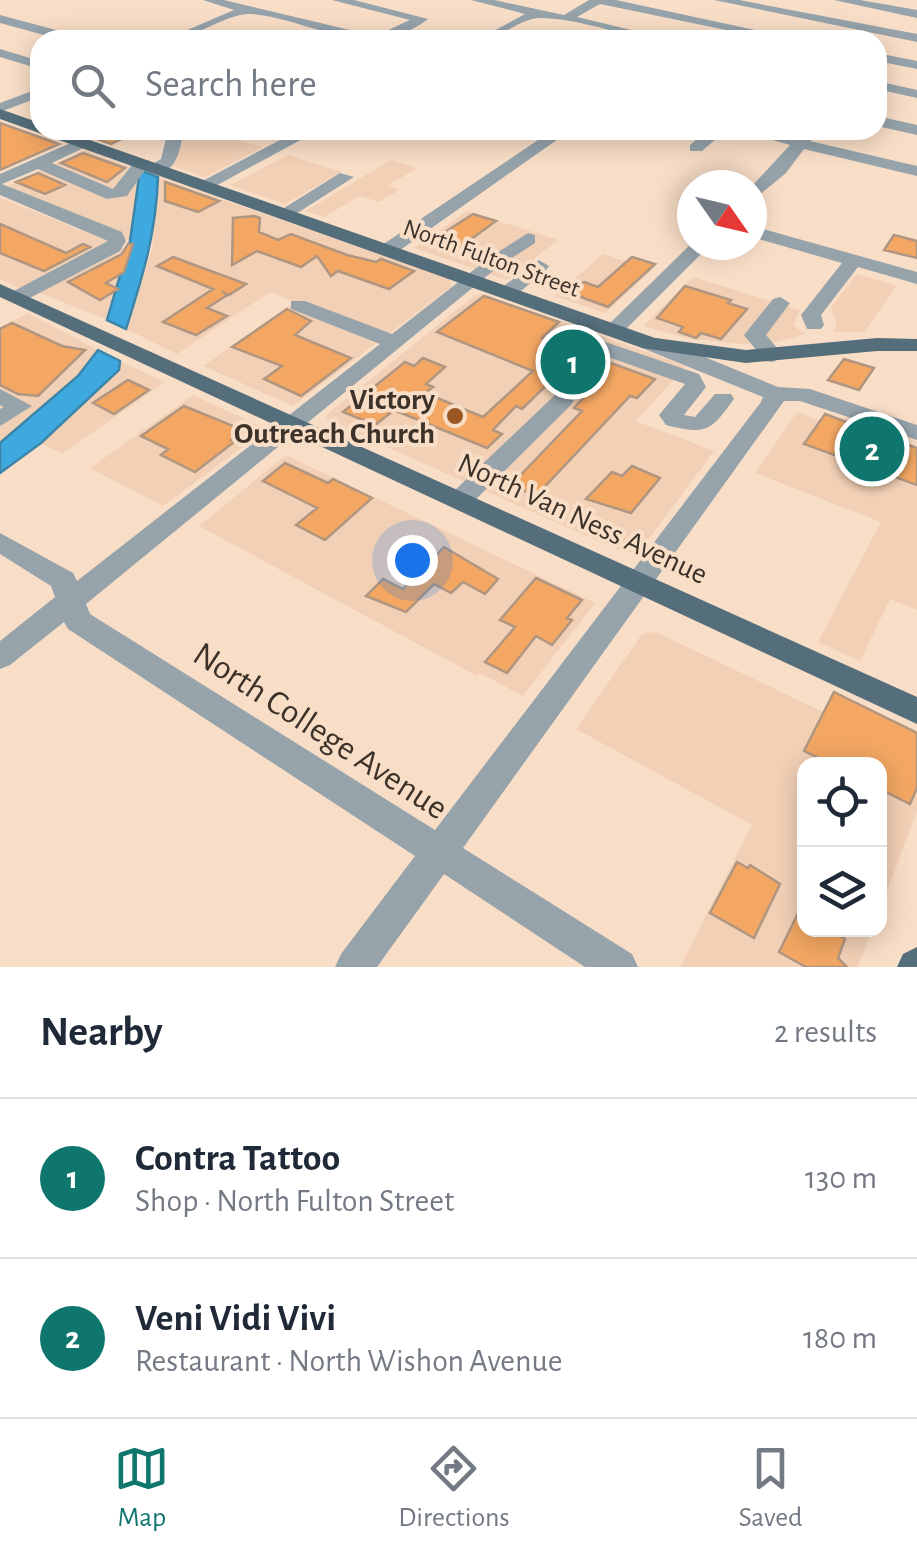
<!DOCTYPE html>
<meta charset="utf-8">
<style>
:root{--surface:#fff;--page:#f2f2f3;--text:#1f2937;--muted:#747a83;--line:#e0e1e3;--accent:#0f766e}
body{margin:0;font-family:"Alegreya Sans",sans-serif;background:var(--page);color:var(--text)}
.controls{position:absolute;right:30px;bottom:30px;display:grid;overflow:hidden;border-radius:20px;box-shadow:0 5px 25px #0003}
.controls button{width:90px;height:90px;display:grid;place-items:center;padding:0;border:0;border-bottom:2px solid var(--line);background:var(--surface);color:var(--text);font:50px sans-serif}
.compass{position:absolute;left:677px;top:170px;width:90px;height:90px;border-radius:50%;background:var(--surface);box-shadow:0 5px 25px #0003;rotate:124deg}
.you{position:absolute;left:412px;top:560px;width:35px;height:35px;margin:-25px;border:8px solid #fff;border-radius:50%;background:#1a73e8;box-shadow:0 0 0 15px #1a73e833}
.badge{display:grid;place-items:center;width:65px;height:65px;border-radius:50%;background:var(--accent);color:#fff;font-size:32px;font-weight:700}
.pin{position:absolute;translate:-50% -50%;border:5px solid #fff;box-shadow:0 2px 10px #0006}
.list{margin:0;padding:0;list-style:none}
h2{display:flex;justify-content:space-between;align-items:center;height:130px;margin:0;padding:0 40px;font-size:42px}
h2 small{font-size:32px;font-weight:400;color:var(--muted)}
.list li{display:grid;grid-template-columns:65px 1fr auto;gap:30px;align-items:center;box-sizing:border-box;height:160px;padding:0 40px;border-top:2px solid var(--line)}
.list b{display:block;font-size:38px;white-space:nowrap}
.list p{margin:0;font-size:32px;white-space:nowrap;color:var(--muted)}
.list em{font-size:32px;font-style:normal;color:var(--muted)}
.icon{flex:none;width:55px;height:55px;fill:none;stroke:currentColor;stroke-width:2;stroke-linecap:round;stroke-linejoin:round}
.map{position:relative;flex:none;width:917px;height:967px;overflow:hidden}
.search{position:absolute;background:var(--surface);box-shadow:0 5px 25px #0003;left:30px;right:30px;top:30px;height:110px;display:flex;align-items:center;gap:25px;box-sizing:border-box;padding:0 35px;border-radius:30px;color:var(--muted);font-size:38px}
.sheet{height:450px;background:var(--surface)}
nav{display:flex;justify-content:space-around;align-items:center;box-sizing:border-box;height:140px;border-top:2px solid var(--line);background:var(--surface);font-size:28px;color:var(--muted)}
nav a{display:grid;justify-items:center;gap:5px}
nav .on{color:var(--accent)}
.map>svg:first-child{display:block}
.built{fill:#f2d0b5}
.water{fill:#3da9de;stroke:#3d85a8;stroke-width:2.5}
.building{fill:#f3a763;stroke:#b09681;stroke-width:2.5}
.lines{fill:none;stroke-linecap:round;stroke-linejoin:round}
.minor{fill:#96a3ab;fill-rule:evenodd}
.major{fill:#556e7c;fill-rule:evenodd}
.poi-dot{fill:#995823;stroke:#f9dec7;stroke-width:4}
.labels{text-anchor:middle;stroke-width:8;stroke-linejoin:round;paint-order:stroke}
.far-street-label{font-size:25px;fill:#3c3229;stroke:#f9dec7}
.poi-label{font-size:30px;font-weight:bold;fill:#3c3229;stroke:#f9dec7;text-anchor:end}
.street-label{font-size:30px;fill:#3c3229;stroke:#f9dec7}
.near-street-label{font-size:35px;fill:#3c3229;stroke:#f9dec7}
</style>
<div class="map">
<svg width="917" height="967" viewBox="0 0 917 967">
<rect width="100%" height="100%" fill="#f9dec7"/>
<path class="built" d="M195,130H206L263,147L205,177L171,165L176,139Z
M84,150L140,170L130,241L0,190Z
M288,155L342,172L285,204L230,185Z
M391,160L417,168L389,185L399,190L379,202L360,196L324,217L305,211Z
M158,177L450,279L452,286L293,406L203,366L295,302L270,292L177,354L126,329L152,249Z
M0,198L113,243L25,291L0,279Z
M467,211L558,240L507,280L414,248Z
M120,247L128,250L107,320L38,292Z
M603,254L652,270L605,313L555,296Z
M857,274L897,286L864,332H833L837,326L831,307Z
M693,277L800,310L793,325L805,334L777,342L738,344L686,338L643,326Z
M483,294L686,366L636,421L714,451L639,552H623L328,421L326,415L475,295Z
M28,313L98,350L78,376L0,443V328Z
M120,361L165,382L62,454L41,443L119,370Z
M193,395L267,429L163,506L90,468Z
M797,412L917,455V610L890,599L860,661L818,642L881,522L755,473Z
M286,455L595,603L523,696L480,673L477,676L199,526Z
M656,632L917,757V811L880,910V764H804V929L872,930L858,967H680L752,825L576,729L642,634Z"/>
<path class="water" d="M140,170L158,177C156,234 143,275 126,329L107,320L130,241Z
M98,350L120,361L119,370L41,443L0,473V443L78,376Z"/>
<path class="building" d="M0,123L59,144L0,170Z
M72,130H141L111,144Z
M83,153L125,168L107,182L61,163Z
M38,173L65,185L45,194L16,182Z
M165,182L219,201L198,212L165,201Z
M473,214L496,221L453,252L428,243Z
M254,216L260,218L259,232L278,240L291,234L347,255L376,262L381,259L414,271L389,289L338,271L331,276L317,256L301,267L257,251L232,265L233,218Z
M0,224L66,253L83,244L90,247L44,271L0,253Z
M894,235L917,241V258L884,250Z
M128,244H133L124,272L106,283L118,289L100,300L68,282L122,254Z
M173,257L246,284L229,295L224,293L226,296L207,308L227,316L196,335L163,322L213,289L157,266Z
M632,257L655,264L608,307L570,293L584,282L598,287Z
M685,286L731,300L728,303L747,309L721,339L701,333L696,338L679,332L683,327L657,318Z
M484,296L559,322L542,338L655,379L637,398L630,396L536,496L511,485L582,411L574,408L589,392L554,378L522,409L516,406L493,430L502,434L487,448L394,410L375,425L343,412L405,362L414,366L423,358L445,367L426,384L433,387L425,393L483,417L533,371L437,332Z
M287,309L311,321L295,335L351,358L301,396L264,379L282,366L232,347Z
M12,323L62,346L85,350L38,396L18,394L0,385V329Z
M844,359L874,368L859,390L828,380Z
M128,380L149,390L114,414L93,403Z
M184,406L243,430L231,440L234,442L195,472L161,455L168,449L141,436Z
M825,414L917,448V485L804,444Z
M285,463L328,483L333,479L372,498L325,540L296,525L317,508L263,481Z
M632,466L660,478L631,513L586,499L612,472L622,476Z
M444,547L498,579L485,594L463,582L451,593L434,584L406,612L366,596L383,579L403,589Z
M536,578L582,600L567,618L572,620L552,645L536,636L507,673L485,662L515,627L500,620Z
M834,692L917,733V788L910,804L880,789V764H831L804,751Z
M737,862L748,868L750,865L780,884L754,938L710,913Z
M804,901V930H830L845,939L838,958L847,967H806L779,952Z"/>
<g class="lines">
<path class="minor" d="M203,0H224L375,36L410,20L332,0H354L428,19C369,65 315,20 252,14C227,12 195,40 164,40L234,10Z
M471,0H494L564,15L589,0H616L801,40H775L600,4L577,17L673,40C628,40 586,19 542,18C520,17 501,40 477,40L525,14Z
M714,0H739L917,34V42Z
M834,0H860L917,10V18Z
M0,15L82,37L84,40H62L0,23Z
M0,49L40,61V69L0,57Z
M877,53L917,61V69L877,61Z
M877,81L917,90V98L877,89Z
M40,88V97L0,112V103Z
M877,116L917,125V135L877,126Z
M168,130H184C179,151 178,175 151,173V165L161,159Z
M299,130H319L210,189L195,185Z
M553,130H571L396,253H382V245Z
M708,130H726L702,151H690V145Z
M738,130H766L796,137L801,131H813L815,134L810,141L917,166V176L804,149L786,173L752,201V186L790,145Z
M84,137L90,139V145L52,163L113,189L136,160H148L150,163L127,196L107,199L38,169L2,184L122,232L126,241L120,251L24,301H10V293L108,241L0,195V174Z
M340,173L354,177L291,217H279L276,213Z
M752,226L917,272V284L858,267L821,315L824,325L821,329H807L801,315L842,263L752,237Z
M528,233L535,235V243L498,267L86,604L90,614L435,830L761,402L763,397L642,348L639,343L642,338H658L778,387L810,389L917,425V440L800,401H784L463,848L632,954L638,967H585L444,874L377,967H335L341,954L415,856L68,629L64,622L10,665L0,669V641L55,597L51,586L0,554V533L73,573L77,581L380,344L291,309V301H305L392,334L489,258Z
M692,243L710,245L621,334H607L604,330L607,326Z
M539,260L549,266L546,270L515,296H501V288Z
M780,297L790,303L766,335L784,356L773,362L765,361L744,335L773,299Z
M589,315L599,321L588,336L699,374L706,387L684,415L695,417L715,394H731L734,399C710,432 706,435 666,425L659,415L685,384L571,344L567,332Z
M0,389L32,406L0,426V409L4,407L0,405Z
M563,393L574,400L571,405L469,506H451L447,500L451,494L555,395Z"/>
<path class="major" d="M0,109L40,123V130H61L655,338L746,350L877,338L917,339V351H877L746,363L642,348L0,119Z
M0,284L917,697V724L0,297Z
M917,947V967H897L903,954Z"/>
</g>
<circle class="poi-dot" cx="455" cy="416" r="10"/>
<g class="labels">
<g class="far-street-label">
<text transform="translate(492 257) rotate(20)" y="9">North Fulton Street</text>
</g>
<g class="poi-label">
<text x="435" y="409">Victory<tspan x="435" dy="34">Outreach Church</tspan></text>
</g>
<g class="street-label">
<text transform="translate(583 518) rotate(25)" y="10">North Van Ness Avenue</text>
</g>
<g class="near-street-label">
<text transform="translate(321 730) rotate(33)" y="12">North College Avenue</text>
</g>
</g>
</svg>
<div class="controls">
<button><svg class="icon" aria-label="locate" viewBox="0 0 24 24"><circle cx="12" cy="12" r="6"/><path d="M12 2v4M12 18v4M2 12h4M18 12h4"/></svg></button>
<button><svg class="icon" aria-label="layers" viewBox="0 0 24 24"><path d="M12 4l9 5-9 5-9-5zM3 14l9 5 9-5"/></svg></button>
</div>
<svg class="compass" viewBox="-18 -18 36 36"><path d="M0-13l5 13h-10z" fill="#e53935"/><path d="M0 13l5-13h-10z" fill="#747a83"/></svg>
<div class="you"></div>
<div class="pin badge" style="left:573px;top:362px">1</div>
<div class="pin badge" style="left:872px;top:449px">2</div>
<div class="search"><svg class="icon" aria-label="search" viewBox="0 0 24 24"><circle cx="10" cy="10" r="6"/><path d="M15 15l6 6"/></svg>Search here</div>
</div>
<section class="sheet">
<h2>Nearby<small>2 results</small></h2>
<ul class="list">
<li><span class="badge">1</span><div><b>Contra Tattoo</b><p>Shop · North Fulton Street</p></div><em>130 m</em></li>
<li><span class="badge">2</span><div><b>Veni Vidi Vivi</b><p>Restaurant · North Wishon Avenue</p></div><em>180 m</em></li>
</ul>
</section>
<nav>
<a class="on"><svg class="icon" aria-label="map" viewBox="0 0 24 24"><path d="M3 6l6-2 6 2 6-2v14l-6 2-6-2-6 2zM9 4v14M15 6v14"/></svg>Map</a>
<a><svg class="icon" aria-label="directions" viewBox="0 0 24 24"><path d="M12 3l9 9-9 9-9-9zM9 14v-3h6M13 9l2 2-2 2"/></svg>Directions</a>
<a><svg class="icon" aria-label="saved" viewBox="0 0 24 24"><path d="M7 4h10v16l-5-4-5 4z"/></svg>Saved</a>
</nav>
